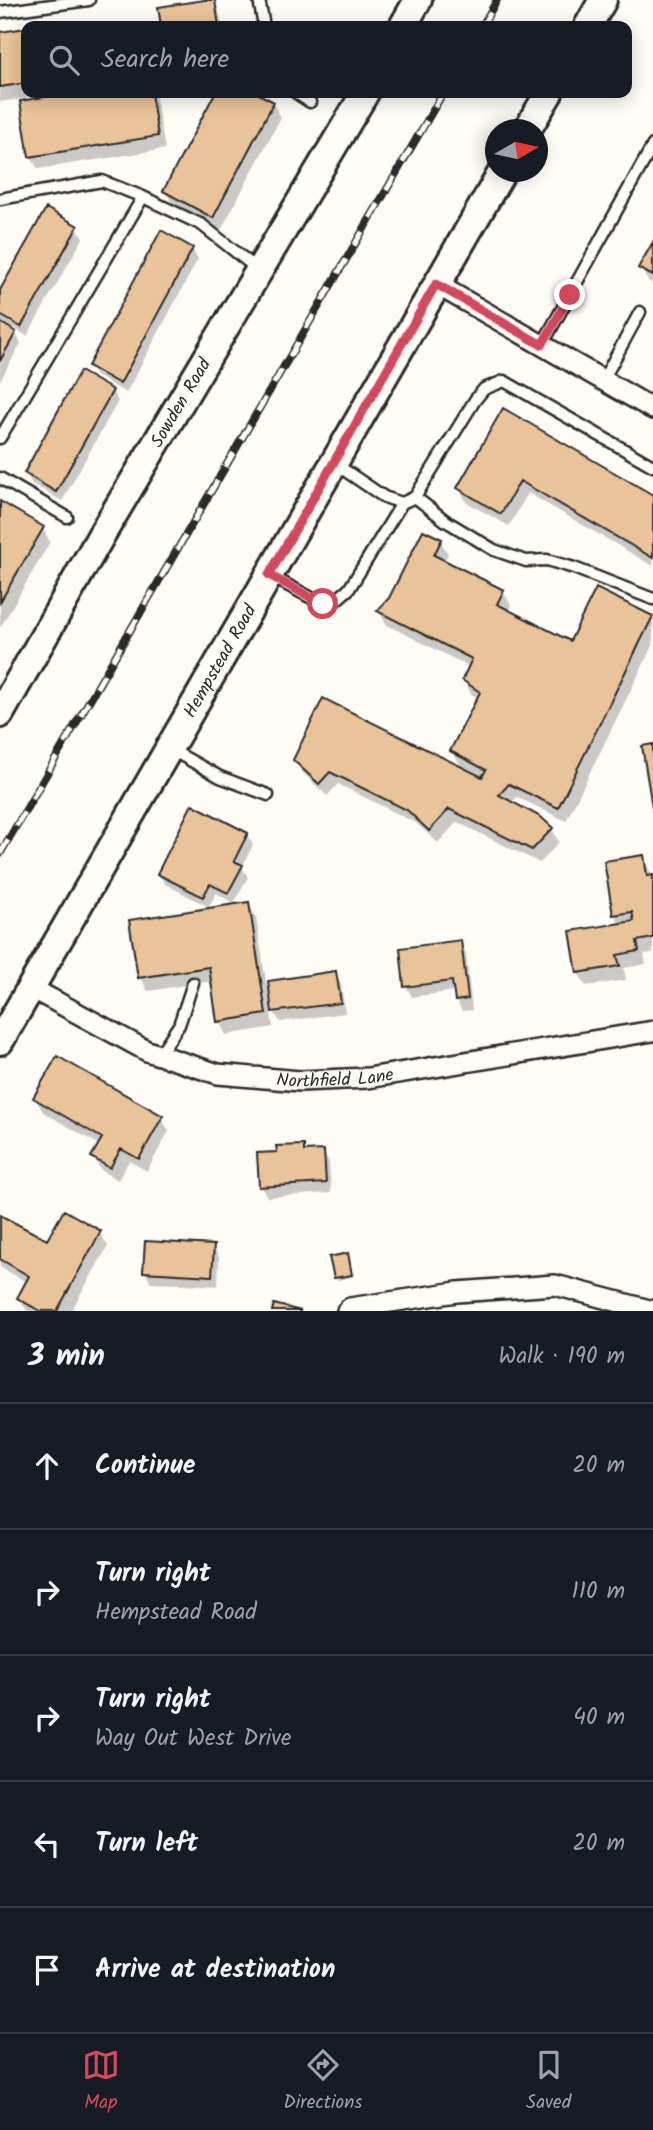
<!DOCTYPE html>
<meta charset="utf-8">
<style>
:root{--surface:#171b24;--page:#20242c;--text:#f1f3f6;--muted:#9ea1a6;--line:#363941;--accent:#d1495b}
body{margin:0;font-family:Kalam,sans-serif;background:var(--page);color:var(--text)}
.compass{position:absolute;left:485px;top:119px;width:63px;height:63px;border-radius:50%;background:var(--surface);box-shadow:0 4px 18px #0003;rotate:81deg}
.stop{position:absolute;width:21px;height:21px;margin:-16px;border:5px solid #d1495b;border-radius:50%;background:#fff}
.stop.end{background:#d1495b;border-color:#fff;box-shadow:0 2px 7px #0008}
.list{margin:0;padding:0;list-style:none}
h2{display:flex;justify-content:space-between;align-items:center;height:91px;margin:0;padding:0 28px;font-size:30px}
h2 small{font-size:23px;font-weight:400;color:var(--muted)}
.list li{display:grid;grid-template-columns:46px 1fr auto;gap:21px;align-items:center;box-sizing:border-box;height:126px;padding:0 28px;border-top:2px solid var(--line)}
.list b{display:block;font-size:26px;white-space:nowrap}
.list p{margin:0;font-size:23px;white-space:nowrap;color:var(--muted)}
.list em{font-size:23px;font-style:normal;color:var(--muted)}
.icon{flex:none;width:38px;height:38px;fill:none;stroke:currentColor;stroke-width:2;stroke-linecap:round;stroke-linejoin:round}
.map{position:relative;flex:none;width:653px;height:1311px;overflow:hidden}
.search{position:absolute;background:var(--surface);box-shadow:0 4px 18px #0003;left:21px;right:21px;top:21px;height:77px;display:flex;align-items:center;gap:18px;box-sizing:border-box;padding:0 24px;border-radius:14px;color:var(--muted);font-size:26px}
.sheet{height:721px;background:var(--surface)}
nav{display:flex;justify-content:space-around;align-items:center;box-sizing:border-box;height:98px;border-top:2px solid var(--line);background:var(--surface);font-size:19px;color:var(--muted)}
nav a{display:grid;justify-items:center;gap:4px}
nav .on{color:var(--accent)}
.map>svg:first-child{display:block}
.shadow{fill:#0003}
.building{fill:#e9c399;stroke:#2b2b2b;stroke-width:2}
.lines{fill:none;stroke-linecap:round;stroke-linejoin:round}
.lane-casing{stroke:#2b2b2b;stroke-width:15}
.street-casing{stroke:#2b2b2b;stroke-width:24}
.secondary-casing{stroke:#2b2b2b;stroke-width:32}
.lane{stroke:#fdfcf7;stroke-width:10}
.street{stroke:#fdfcf7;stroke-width:19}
.secondary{stroke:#fdfcf7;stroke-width:26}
.rail-casing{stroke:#2b2b2b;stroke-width:8}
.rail{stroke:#fdfcf7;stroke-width:5;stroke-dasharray:16;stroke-linecap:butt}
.route{stroke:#d1495b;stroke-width:9}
.labels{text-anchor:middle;stroke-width:5;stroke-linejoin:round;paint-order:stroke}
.street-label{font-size:18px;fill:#2b2b2b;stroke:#fdfcf7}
</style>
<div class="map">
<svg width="653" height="1311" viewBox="0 0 653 1311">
<rect width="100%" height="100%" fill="#fdfcf7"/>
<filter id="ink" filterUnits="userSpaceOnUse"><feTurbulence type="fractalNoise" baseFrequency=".0143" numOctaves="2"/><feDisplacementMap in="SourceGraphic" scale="14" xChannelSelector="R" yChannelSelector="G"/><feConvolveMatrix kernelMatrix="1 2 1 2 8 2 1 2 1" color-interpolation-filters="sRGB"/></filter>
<g filter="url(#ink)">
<path class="shadow" d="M213,0L219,11L222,26H162L160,9Z
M26,30V93H42L43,95L0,102V34Z
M79,93H155L165,149L38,169L31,156L22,102Z
M217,93H253L273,103L281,117L221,230L173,204L165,191Z
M77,227L83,238L27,336L12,327L21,343L0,381V293Z
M653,245V284L648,281L640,268Z
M192,249L198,259L126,393L96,376L90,366Z
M112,391L118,401L62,501L32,484L26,473Z
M504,410L653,497V566L528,493L509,526L466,502L459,488Z
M0,503L43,529L50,542L0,628Z
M440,540L448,554L444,562L503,591L511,605L507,612L571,643L652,618L653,620V645L566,821L517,797L511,803L552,829L559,842L540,863L457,822L438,843L416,823L338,784L327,796L303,773L295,760L463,770L452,751L479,698L471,694L464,680L470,667L387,625L379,612Z
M247,835L253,845L242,867L248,877L234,903L216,893L209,907L165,884L159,874Z
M643,857L653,877V953L644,954L646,964L624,968L626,980L586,986L578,973L620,925L615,914Z
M248,903L256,917L273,1027L226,1035L219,1021L212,981L148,991L140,977Z
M460,942L466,953L472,1010L462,1011L456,1000L455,991L412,997L406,986Z
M335,973L341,984L345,1013L280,1022L274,1012Z
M35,1098L161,1118L169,1131L147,1171L129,1161L118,1180L101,1170L93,1157L100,1145L43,1112Z
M303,1147L306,1153L323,1152L329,1162L331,1193L267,1197L261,1186L279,1153Z
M0,1219L48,1243L100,1233L108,1246L71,1311H27L19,1298L28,1283L0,1267Z
M213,1247L219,1257L218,1286L151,1282L145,1272Z
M347,1255L353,1277L337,1280L336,1277Z"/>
<path class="building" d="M204,0H215L219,26H161L158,7Z
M26,28V83L0,87V32Z
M68,93H151L158,136L29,157L20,101Z
M215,93H257L274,102L213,218L163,191Z
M46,208L78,226L21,327L0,315V290Z
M161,230L193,248L120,384L88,366Z
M653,242V276L638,268Z
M0,322L16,332L0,361Z
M80,371L113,390L56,492L24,473Z
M503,408L653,495V558L520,481L501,514L457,488Z
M0,501L44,527L0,602Z
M423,530L442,539L434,555L504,590L497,604L570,641L596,588L653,616L558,808L509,784L499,795L541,817L553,828L532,850L449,809L429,831L407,810L330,772L319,784L293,760L323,698L482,777L486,770L450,751L480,692L462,680L472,659L377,611L389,598Z
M653,744V813L642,746Z
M192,804L248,833L234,861L243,865L228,893L210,884L203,897L157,874Z
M644,855L647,876L653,875V938L637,941L639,951L617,955L620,966L577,973L570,931L634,921L632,912L613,915L604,861Z
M249,902L266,1014L217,1022L209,967L138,978L129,920Z
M461,940L468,999L455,1001L452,981L404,987L400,948Z
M336,971L341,1003L272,1012L268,981Z
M57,1056L163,1116L139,1159L121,1149L110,1168L91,1157L102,1138L33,1098Z
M304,1145V1151L324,1150L326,1183L259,1187L257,1153L277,1152L276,1146Z
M64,1210L101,1231L57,1311H40L17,1298L29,1276L0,1259V1215L47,1240Z
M145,1241L214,1245L212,1276L143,1272Z
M348,1253L352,1275L334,1278L329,1257Z
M274,1304L301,1311H272Z"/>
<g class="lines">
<defs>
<path id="lane" d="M259,0L264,26
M0,12L89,0
M296,93L310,102
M0,199L102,181L143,197L202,225L257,269
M542,345L653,145
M603,380L640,312
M0,438L143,197
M334,463L384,497L402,503L415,497L475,400L484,389L504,381L653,466
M0,478L67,517
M415,497L446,521L494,550L526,561L547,560L574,568L653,599
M270,576L323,604L335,601L349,589L402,503
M170,749L220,777L268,795
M159,1055L179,1025L193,983"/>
<g id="street">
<path d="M436,284L653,409"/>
<path id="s1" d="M31,988L147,1051L218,1074L300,1081L368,1078L653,1031"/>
<path d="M347,1311L350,1308L457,1292L555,1285L653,1311"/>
</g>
<g id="secondary">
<path d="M403,26L418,0"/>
<path d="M588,26L603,0"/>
<path d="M527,130L549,93"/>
<path id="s2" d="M0,714L102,534L365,93"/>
<path id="s3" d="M0,1041L502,172"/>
</g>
</defs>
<use href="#lane" class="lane-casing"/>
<use href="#street" class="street-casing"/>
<use href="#secondary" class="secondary-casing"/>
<use href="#lane" class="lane"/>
<use href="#street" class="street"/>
<use href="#secondary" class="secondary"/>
<defs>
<path id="rail" d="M482,26L497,0
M0,854L443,93"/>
</defs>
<use href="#rail" class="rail-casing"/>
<use href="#rail" class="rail"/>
</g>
</g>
<g class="lines" filter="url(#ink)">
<path class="route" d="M323,604L269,575L436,284L542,345L570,295"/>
</g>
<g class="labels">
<g class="street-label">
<text dy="6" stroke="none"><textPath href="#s2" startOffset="360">Sowden Road</textPath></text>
<text dy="6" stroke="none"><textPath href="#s3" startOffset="439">Hempstead Road</textPath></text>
<text dy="6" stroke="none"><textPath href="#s1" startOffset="324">Northfield Lane</textPath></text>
</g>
</g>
</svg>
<svg class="compass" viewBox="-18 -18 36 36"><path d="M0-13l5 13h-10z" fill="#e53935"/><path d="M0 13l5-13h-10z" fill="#9ea1a6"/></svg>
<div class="stop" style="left:323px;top:604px"></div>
<div class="stop end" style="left:570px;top:295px"></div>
<div class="search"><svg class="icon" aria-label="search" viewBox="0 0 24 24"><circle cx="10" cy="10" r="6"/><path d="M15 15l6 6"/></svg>Search here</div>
</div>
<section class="sheet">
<h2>3 min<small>Walk · 190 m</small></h2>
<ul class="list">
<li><svg class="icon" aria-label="ahead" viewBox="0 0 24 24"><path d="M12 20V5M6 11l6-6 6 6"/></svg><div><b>Continue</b></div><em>20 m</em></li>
<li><svg class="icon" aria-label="right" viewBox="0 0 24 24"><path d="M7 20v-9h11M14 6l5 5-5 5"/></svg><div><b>Turn right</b><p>Hempstead Road</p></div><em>110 m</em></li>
<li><svg class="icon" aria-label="right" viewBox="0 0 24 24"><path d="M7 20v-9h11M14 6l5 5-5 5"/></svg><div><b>Turn right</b><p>Way Out West Drive</p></div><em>40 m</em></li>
<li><svg class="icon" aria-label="left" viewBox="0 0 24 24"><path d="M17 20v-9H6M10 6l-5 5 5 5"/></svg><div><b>Turn left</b></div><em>20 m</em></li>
<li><svg class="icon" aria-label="arrive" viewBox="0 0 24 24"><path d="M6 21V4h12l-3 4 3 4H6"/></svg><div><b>Arrive at destination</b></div></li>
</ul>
</section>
<nav>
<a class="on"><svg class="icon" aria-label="map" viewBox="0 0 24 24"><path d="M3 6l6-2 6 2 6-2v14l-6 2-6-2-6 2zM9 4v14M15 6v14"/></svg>Map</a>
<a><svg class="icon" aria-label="directions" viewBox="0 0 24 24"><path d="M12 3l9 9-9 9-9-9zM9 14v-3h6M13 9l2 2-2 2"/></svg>Directions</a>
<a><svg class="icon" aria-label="saved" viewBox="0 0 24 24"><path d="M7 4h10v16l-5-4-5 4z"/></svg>Saved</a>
</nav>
